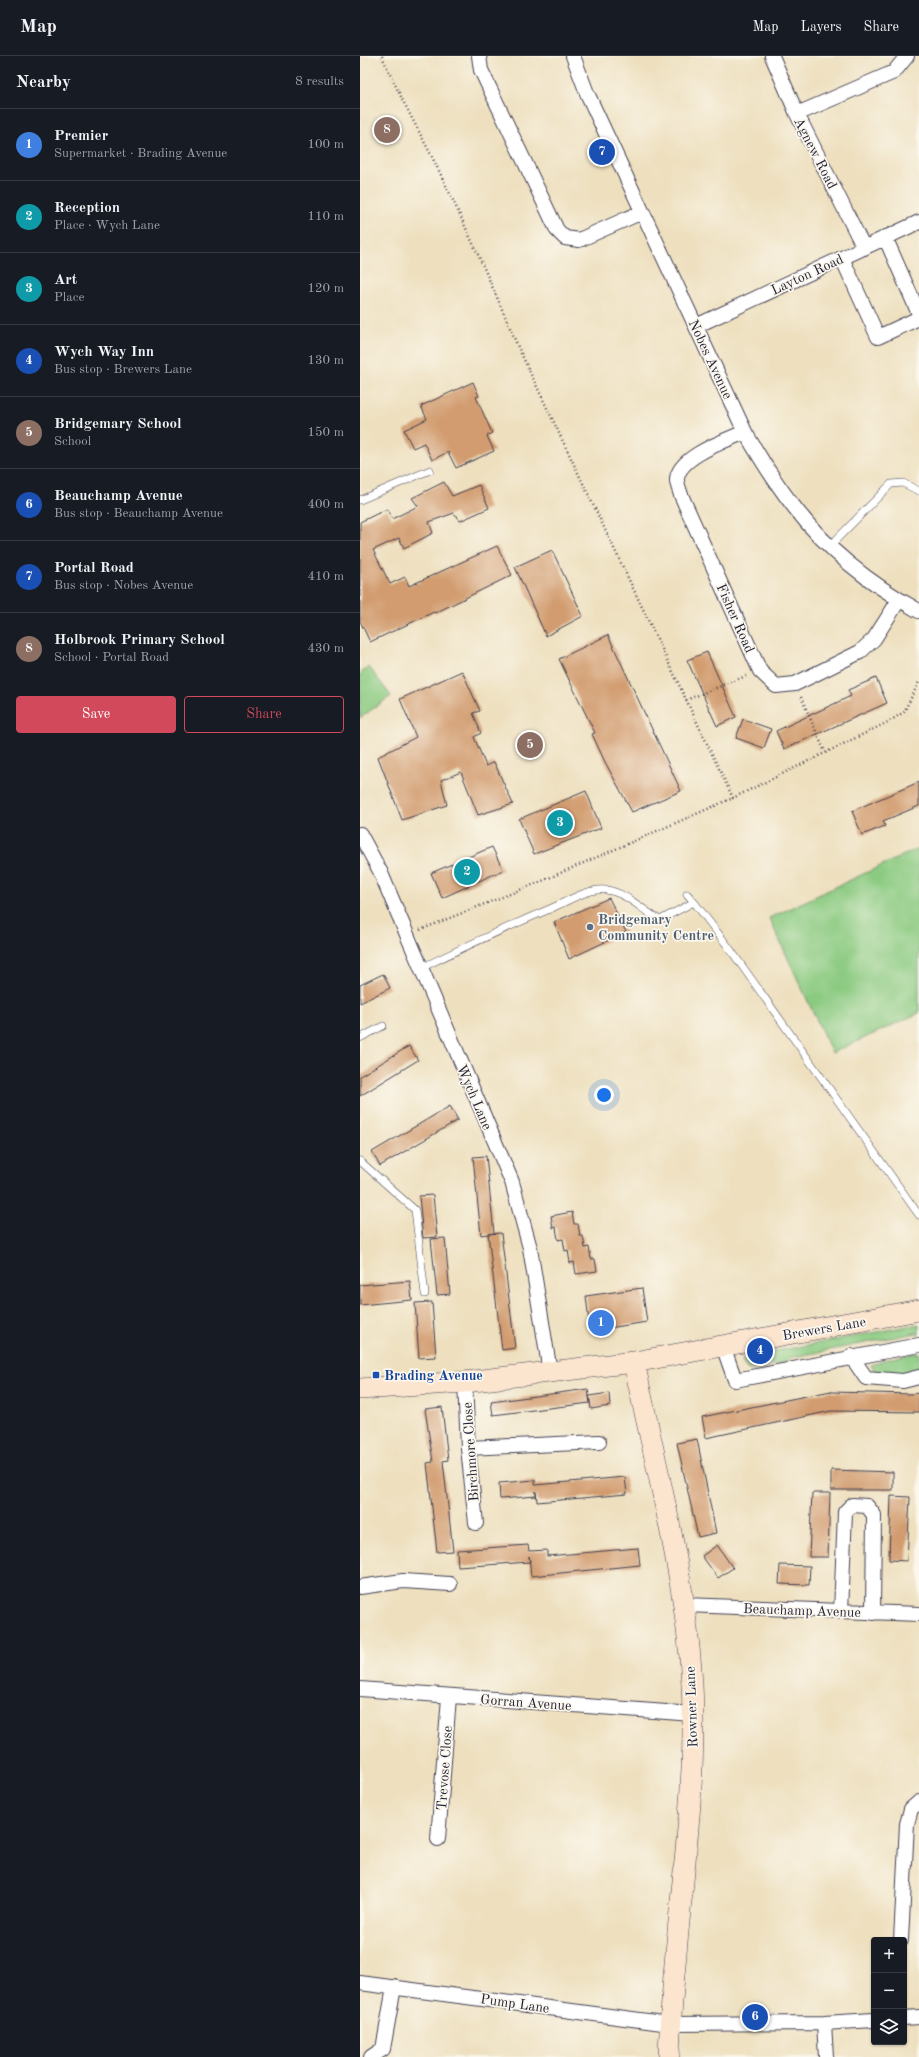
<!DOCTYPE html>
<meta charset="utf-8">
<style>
:root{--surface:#171b24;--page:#242831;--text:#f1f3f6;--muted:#9ea1a6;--line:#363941;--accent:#d1495b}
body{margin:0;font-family:"Old Standard TT",serif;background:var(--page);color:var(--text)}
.controls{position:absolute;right:12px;bottom:12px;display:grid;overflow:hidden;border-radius:4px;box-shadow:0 1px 3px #0004}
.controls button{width:36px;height:36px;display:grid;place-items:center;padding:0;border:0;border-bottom:1px solid var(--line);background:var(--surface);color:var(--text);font:20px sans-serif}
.you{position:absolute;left:244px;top:1039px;width:14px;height:14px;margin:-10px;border:3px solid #fff;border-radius:50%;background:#1a73e8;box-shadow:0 0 0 6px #1a73e833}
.badge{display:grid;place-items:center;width:26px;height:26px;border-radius:50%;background:var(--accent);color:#fff;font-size:13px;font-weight:700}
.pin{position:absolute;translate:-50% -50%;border:2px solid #fff;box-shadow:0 1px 4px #0006}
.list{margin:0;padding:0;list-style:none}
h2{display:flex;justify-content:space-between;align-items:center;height:52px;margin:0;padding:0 16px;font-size:17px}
h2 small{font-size:13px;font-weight:400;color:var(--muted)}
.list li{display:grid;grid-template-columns:26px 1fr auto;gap:12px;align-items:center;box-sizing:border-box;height:72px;padding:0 16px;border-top:1px solid var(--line)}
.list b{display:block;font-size:15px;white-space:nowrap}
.list p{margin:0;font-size:13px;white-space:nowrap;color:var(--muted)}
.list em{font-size:13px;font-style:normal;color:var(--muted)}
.actions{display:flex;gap:8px;padding:12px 16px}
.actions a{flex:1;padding:9px 0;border:1px solid var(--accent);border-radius:4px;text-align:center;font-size:14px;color:var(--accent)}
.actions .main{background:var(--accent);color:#fff}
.icon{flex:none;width:22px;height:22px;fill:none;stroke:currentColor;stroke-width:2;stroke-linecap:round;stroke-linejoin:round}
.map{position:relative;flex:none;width:559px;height:2001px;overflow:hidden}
header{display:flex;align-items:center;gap:24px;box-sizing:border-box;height:56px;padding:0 20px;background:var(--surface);border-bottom:1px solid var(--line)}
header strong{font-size:19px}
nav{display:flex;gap:22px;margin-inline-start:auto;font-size:14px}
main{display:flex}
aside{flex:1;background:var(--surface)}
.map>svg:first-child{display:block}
.green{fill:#8bca81;stroke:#56765e}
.building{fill:#d29c6f}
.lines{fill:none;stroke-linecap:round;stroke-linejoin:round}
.lane-casing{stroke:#413e4f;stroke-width:8}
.street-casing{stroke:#413e4f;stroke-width:16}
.secondary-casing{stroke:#413e4f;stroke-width:22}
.path{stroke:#413e4f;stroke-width:2.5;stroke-dasharray:1 3;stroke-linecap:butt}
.lane{stroke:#fff;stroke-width:7}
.street{stroke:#fff;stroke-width:14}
.secondary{stroke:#fce5cf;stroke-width:21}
.service-dot{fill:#5c6f8a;stroke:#fbf7ec;stroke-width:1.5}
.transit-dot{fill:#1a4fb4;stroke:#fbf7ec;stroke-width:1.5}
.labels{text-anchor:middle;stroke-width:3.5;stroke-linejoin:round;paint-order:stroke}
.street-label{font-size:14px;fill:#22223b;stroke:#fbf7ec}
.service-label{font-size:14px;font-weight:bold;fill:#4e5e75;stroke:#fbf7ec;text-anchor:start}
.transit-label{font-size:14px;font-weight:bold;fill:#164399;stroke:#fbf7ec;text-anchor:start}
</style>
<header>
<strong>Map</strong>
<nav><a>Map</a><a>Layers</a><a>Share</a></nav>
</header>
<main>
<aside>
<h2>Nearby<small>8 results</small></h2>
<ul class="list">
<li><span class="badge" style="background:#3f7fe0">1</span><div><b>Premier</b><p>Supermarket · Brading Avenue</p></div><em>100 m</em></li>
<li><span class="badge" style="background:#0f9aa8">2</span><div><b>Reception</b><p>Place · Wych Lane</p></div><em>110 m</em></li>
<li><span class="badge" style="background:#0f9aa8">3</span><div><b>Art</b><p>Place</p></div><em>120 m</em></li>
<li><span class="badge" style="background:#1a4fb4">4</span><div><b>Wych Way Inn</b><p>Bus stop · Brewers Lane</p></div><em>130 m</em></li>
<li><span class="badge" style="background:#8d6e63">5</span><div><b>Bridgemary School</b><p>School</p></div><em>150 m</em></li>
<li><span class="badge" style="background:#1a4fb4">6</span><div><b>Beauchamp Avenue</b><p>Bus stop · Beauchamp Avenue</p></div><em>400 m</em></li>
<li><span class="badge" style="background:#1a4fb4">7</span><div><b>Portal Road</b><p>Bus stop · Nobes Avenue</p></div><em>410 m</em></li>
<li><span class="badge" style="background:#8d6e63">8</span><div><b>Holbrook Primary School</b><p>School · Portal Road</p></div><em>430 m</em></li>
</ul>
<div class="actions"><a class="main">Save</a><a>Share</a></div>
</aside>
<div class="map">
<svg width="559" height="2001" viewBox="0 0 559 2001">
<rect width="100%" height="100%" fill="#fbf7ec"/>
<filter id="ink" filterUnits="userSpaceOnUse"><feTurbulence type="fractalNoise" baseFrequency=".025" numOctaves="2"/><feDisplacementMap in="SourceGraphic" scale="8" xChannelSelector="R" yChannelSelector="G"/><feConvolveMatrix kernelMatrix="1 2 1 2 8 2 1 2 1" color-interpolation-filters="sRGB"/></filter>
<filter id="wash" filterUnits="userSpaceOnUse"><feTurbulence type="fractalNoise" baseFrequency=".012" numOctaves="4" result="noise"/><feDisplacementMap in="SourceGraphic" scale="16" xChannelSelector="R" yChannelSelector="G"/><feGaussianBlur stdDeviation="0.9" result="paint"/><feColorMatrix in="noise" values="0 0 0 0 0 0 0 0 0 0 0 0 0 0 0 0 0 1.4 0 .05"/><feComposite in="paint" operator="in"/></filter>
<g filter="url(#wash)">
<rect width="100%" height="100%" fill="#eee0bf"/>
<path class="green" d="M9,611L31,640L0,662V618Z
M559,792V957L472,997L409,862Z
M559,1268V1279L556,1277L429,1302L426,1307L388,1314L382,1306L387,1297L422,1294Z
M559,1296V1317L547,1319L515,1315L511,1309L523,1304Z"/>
<g id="blocks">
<path class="building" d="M113,326L119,340L116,341L132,377L127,380L134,395L96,412L88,396L72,404L64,387L53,392L44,374L67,363L61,350Z
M84,426L92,440L119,429L129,452L100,465L94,457L69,466L73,477L44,492L39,482L13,494L30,528L45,521L49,530L137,490L152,519L75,557L74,556L10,586L0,565V466L27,453L32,463L58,450L52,442Z
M192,494L223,560L186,580L155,511Z
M248,579L321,735L272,756L245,706L232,678L235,677L199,603Z
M347,596L376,661L357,670L327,604Z
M102,615L120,655L113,657L121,677L114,681L126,710L134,706L153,748L118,759L101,716L81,724L87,749L42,764L18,701L56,681L40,643Z
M516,622L527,647L424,693L416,675L491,640L488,634Z
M383,663L411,673L404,692L376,682Z
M559,726V750L523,765L525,770L502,779L492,755Z
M226,735L241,772L174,798L159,763Z
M132,791L143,814L82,842L71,817Z
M249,842L266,876L209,903L194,866Z
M23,918L30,932L0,947V929Z
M49,990L58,1004L0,1040V1020Z
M90,1050L98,1064L20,1110L12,1096Z
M126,1100L134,1177L121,1179L113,1101Z
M73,1139L77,1181L63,1182L59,1140Z
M212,1156L214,1168H218L220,1180H223L225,1192L229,1191L231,1203H235L237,1215L216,1218L214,1206L210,1207L208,1194L205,1195L203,1183L198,1184L196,1171L193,1172L191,1160Z
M141,1177L155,1292L142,1294L128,1178Z
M85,1182L90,1238L77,1239L71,1183Z
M50,1225L52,1244L0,1249V1229Z
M282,1232L287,1266L230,1275L226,1240Z
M72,1246L76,1301L59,1302L55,1247Z
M228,1333L230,1347L133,1359L131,1346Z
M471,1335V1336L552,1338L559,1337V1356L471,1355L346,1382L342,1361Z
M249,1337L250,1350L231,1353L229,1340Z
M82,1351L88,1404L83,1405L93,1495L77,1496L67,1407L73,1406L65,1353Z
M337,1383L356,1477L338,1481L317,1387Z
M471,1414L533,1416V1434H471Z
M265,1421L267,1438L177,1446L176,1435V1440L140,1443L139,1427L175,1424V1429Z
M452,1437H470L468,1501H449Z
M531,1440L550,1441L547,1505L529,1504Z
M168,1489L169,1495L187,1494V1500L278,1492L280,1509L171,1520L169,1500L170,1506L98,1511L97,1494Z
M357,1489L373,1512L358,1522L342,1500Z
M420,1509L450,1510L449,1529L419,1528Z"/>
</g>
</g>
<g filter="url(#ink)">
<use href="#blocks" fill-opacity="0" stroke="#413e4f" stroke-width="1"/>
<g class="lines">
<defs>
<path id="lane" d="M0,444L70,414
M470,490L531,428L543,427L559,435
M327,838L334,846
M61,912C104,891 147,871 192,852C208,845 228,832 246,834C266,836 283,855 300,864L334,846L370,893L559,1159
M0,982L23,970
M0,1105L55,1154L65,1238"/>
<path id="street" d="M119,0L121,14L197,174L205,182L219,184L282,156
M213,0L227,37L385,376C400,402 416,428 435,452C468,495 512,529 559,555
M412,0L437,58L504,192
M437,58L534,16L547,0
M525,181L559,258
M482,202L518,281L559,262
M336,270L559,166
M385,376C367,384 317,401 317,424C317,429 320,435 321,439L400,615L416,630L435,628L500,596L514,583L539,544
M0,778L20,815L152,1126L170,1192L190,1316
M363,1290L375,1324L559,1289
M491,1300L506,1322L543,1325L559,1321
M105,1326L108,1392L116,1467
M108,1392L239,1386
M0,1531L43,1525L90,1528
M325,1549L559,1558
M481,1556L485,1456L492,1449L507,1450L514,1459L513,1557
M0,1633L333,1658
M78,1783L89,1641
M541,1884L547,1768L551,1753L559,1746
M0,1927L310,1968L464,1967L514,1964
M544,1962L559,1961
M464,1967L466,2001
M11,2001L23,1993L34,1931"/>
<path id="secondary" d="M274,1306C298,1422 332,1541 333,1660C334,1774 312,1887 309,2001
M0,1333L105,1326L274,1306L559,1254"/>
</defs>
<use href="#lane" class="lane-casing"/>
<use href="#street" class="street-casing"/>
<use href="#secondary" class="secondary-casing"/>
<path class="path" d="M22,0C39,40 60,76 79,115C107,173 133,231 158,291L373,742L528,666L544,656L559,626
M441,641L465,696
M326,644L386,620
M60,874L182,825L373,742"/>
<use href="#lane" class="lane"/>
<use href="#street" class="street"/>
<use href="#secondary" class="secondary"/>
</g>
</g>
<circle class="service-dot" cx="230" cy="871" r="4"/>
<rect class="transit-dot" x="12" y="1315" width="8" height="8" rx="2"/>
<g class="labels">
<g class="street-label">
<text transform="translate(456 97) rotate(63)" y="5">Agnew Road</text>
<text transform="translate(447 218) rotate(-25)" y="5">Layton Road</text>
<text transform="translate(351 303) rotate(65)" y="5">Nobes Avenue</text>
<text transform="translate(376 562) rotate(66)" y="5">Fisher Road</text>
<text transform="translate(115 1041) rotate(67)" y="5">Wych Lane</text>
<text transform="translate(464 1272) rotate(-10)" y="5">Brewers Lane</text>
<text transform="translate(110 1396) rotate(-94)" y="5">Birchmore Close</text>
<text transform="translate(442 1554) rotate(2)" y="5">Beauchamp Avenue</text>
<text transform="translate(166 1646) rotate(4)" y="5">Gorran Avenue</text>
<text transform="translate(331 1651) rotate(-92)" y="5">Rowner Lane</text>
<text transform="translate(84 1712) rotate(-86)" y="5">Trevose Close</text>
<text transform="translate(155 1947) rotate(8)" y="5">Pump Lane</text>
</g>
<g class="service-label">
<text x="238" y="868">Bridgemary<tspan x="238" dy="16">Community Centre</tspan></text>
</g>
<g class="transit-label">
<text x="24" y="1324">Brading Avenue</text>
</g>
</g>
</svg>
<div class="controls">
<button>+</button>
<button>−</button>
<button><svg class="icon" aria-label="layers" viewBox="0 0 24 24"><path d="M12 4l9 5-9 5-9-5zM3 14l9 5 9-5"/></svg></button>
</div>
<div class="you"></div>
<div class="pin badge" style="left:241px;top:1267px;background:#3f7fe0">1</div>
<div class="pin badge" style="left:107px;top:816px;background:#0f9aa8">2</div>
<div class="pin badge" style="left:200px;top:767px;background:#0f9aa8">3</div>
<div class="pin badge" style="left:400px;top:1295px;background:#1a4fb4">4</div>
<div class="pin badge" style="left:170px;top:689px;background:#8d6e63">5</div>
<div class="pin badge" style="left:395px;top:1961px;background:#1a4fb4">6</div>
<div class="pin badge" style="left:242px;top:96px;background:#1a4fb4">7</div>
<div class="pin badge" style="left:27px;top:74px;background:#8d6e63">8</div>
</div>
</main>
